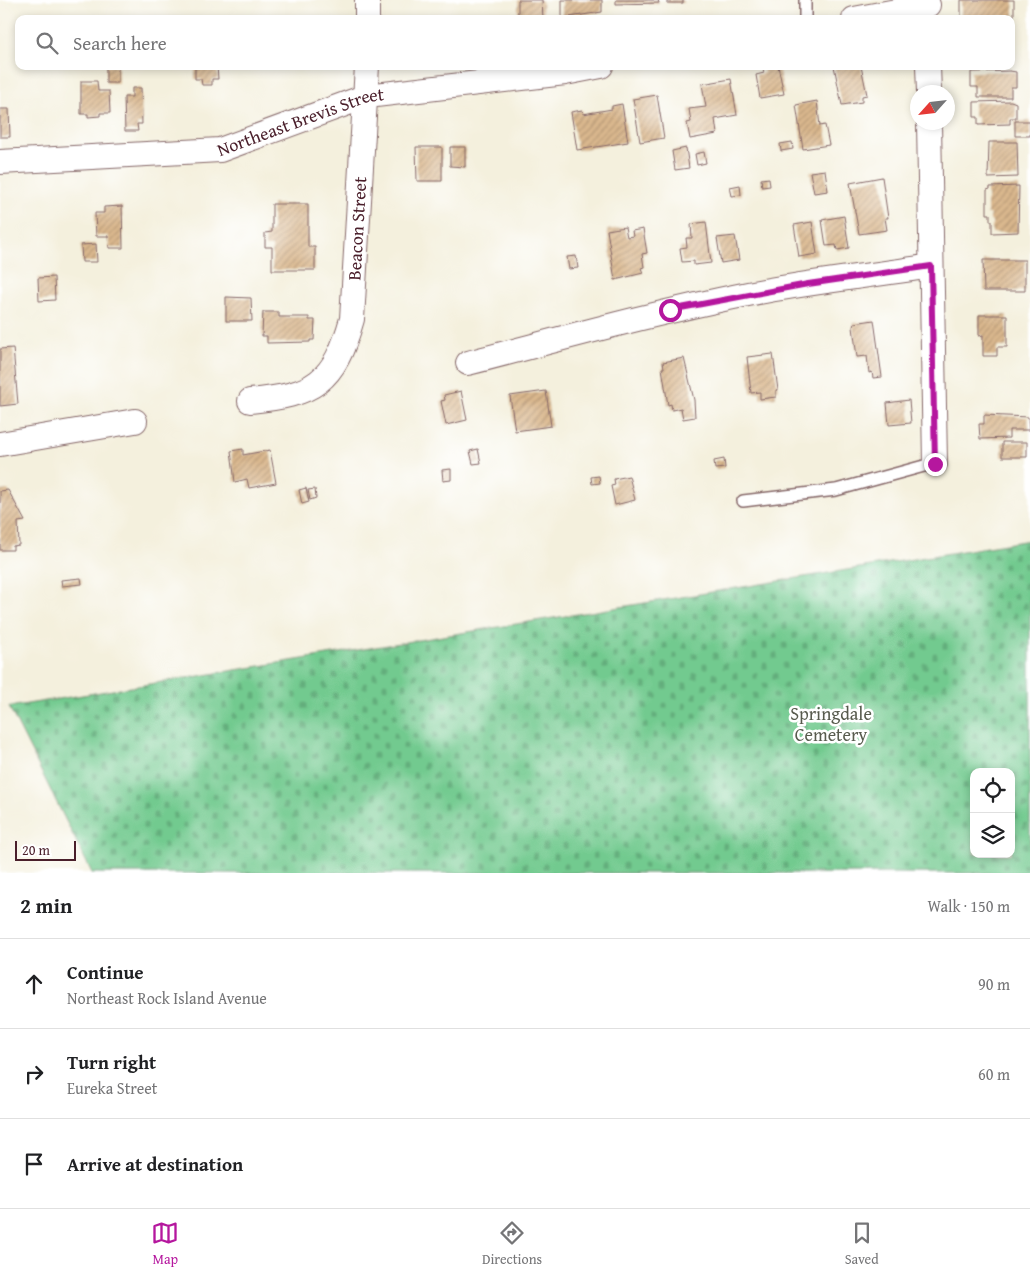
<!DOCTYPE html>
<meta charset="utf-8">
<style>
:root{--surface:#fff;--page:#f2f2f2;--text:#202124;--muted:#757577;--line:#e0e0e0;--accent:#b5179e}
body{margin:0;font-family:"Gentium Book Plus",serif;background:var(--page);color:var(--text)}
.controls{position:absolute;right:15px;bottom:15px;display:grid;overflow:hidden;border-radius:10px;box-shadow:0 2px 8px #0003}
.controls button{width:45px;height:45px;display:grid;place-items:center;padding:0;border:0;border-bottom:1px solid var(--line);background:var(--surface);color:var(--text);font:25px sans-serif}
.compass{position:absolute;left:910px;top:85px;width:45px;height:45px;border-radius:50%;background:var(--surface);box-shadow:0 2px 8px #0003;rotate:243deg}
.scale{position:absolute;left:15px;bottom:12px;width:61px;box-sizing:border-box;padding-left:5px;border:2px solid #4a1f2b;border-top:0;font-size:14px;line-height:18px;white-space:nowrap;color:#4a1f2b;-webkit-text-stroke:4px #fff;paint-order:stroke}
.stop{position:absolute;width:15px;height:15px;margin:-11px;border:4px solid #b5179e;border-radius:50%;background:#fff}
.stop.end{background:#b5179e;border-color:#fff;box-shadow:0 1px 5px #0008}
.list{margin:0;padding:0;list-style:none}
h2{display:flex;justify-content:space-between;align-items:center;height:65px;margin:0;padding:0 20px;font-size:21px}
h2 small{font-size:16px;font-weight:400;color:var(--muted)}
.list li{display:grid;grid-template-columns:32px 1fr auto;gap:15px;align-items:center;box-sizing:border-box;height:90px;padding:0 20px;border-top:1px solid var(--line)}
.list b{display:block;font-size:19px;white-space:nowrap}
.list p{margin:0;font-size:16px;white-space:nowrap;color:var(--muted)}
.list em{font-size:16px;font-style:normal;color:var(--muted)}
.icon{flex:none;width:28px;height:28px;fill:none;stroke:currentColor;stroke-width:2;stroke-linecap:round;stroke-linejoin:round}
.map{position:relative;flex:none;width:1030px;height:873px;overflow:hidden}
.search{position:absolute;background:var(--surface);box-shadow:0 2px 8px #0003;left:15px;right:15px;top:15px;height:55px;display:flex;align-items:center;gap:12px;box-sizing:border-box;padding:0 18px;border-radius:10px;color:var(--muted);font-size:19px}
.sheet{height:335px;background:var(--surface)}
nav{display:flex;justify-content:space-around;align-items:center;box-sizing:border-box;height:70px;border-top:1px solid var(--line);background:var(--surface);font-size:14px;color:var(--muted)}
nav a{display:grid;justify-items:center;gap:2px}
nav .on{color:var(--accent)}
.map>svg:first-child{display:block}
.cemetery{fill:url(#cemetery-stones);stroke:#5e745d;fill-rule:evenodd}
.building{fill:url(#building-hatch)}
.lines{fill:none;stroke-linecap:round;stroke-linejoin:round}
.lane-casing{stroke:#866869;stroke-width:14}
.street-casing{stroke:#866869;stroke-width:26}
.lane{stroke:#fff;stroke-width:11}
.street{stroke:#fff;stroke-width:24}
.route{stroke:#b5179e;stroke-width:6}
.labels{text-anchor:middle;stroke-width:5;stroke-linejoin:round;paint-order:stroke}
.street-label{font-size:18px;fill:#4a1f2b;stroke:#fff}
.park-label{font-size:18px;fill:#585b4e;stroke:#fff}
</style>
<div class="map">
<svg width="1030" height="873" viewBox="0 0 1030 873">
<defs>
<pattern id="cemetery-stones" width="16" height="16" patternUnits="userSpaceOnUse" patternTransform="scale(1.25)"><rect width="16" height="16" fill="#72ca8f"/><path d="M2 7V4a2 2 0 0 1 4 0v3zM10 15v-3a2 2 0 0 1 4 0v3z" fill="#64ad7c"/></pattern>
<pattern id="building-hatch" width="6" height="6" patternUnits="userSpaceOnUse" patternTransform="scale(1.25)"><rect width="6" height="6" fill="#dab88e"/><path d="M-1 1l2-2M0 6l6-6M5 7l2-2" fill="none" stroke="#b39574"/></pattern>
</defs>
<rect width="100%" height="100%" fill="#fff"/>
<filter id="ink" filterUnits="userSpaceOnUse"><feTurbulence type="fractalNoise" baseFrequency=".02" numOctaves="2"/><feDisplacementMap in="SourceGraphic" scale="10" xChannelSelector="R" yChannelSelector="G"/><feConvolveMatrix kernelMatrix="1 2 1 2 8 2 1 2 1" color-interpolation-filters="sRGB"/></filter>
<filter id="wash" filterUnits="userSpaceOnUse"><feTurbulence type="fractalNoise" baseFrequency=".0096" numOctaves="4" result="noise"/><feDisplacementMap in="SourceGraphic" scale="20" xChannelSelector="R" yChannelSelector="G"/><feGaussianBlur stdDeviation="1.12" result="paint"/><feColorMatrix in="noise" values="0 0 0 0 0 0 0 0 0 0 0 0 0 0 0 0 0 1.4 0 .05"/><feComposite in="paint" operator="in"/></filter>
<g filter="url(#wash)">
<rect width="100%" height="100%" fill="#f4f0dd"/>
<path class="cemetery" d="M1030,540V873H92L9,707ZM974,772H1011V854H974Z"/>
<g id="blocks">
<path class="building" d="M518,0H542L543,19H518Z
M562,0H602V12L562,18Z
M616,0H658L659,3L616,4Z
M667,0H683V3H667Z
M961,0H1014V16L961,18Z
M106,66H118V83H106Z
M195,66H217L218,79H212V85H202L201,79H195Z
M778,66L784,94L760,98L756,75L764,73L763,69Z
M834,66H861L867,95L862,96V102L842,105Z
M1010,71L1016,72V87H1011V97H978V87H971V72Z
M731,79L737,115L715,119L717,134L690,139L687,123L691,122L689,109L706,107L702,84Z
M81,81H97L98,91H109L110,113H100V116L88,117V114H81Z
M132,88H141L142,124H137L138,131H125L124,97H132Z
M657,95L664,138L640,142L633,99Z
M817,101L820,126L825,125L829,145L803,149L796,105Z
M1011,101L1016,103V118H1010V124L978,125V117H974V102Z
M622,104L628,142L577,150L571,112L582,110L583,114L612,109V106Z
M0,109H9L10,137H0Z
M1015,121H1030V136H1015Z
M792,142L793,149L781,151L780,144Z
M989,142H1017L1018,177L988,178Z
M416,147H442V181H417Z
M450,147H465V167L450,166Z
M686,148L689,168L675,170L672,151Z
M704,152L706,163L697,165L695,154Z
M825,170L828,191L814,193L810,172Z
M882,177L888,218H885L887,230L859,234L850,183Z
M769,178L770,186L762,187L761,179Z
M740,185L741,195L732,196L730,187Z
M1019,186L1018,232L992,233V221H990V214H987V190L990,189V187Z
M272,204H308V247H315V270H272V247H265V233L272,232Z
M122,206L123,248H109L108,236H96L95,213H104V207Z
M844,216L849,248L837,250L836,245L826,246L822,220Z
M706,222L711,263L694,265V261L682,262L680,248L687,247L686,238H692L691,224Z
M812,222L817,254L799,257L794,225Z
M625,227L627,237L633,236L632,231L643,229L647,253L642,254L644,267L641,268L643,273L615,280L607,230Z
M735,236L739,260L721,263L717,238Z
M96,244L97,262H82L81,245Z
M576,256L578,268L569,269L567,257Z
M983,260H1025V291H984Z
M54,277L55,300L39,301L38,278Z
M226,297L251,298L252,321H226Z
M263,312H279V317H309V320H315L314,340H310V342L267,343V336H262Z
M979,315H1007V347H997V356H983V335L979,336Z
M874,320L882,377L873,378L872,372L869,373L867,356L857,357L853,327L854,323Z
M13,348L18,404L0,406V349Z
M773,354L778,390H776V397L760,399V392L751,393L747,357Z
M684,358L694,400L695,417L683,419L681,408L672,410L671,404L668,405L662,368H664L663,362Z
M461,391L467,420L446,425L441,401L445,400L444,395Z
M546,391L551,426L515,431L510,396Z
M909,400L911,423L889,425L887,403Z
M984,415L1028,417L1029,430H1009V438L980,439L979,424H984Z
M1002,442H1027V457H1002Z
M243,449V455L270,450L276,483L249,488L247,479L235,482L231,451Z
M478,449L481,463L473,464L470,451Z
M724,459L725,468L715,469L714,461Z
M451,469V480L443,481L442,470Z
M599,476L600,483L592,484L591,477Z
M629,476L635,500L615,505L611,486L615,485L614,479Z
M306,488L309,502L302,504L299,490Z
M315,489L316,498L310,500L308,490Z
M8,490L25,521L18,522L19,545L13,546V550H0V491Z
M81,578L82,584L62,586L61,580Z"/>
</g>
</g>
<g filter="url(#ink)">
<use href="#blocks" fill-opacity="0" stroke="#866869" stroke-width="1"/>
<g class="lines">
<defs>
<path id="lane" d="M805,0V19
M743,501L836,490L935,463"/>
<g id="street">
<path d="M367,19V0"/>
<path d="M854,19L928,5"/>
<path d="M928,66L929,92"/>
<path d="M929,122L935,463"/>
<path id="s1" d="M0,162L220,150L367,96L565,73L601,66"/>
<path d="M468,363C561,339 653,313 748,294C808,282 870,276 931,266"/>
<path id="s2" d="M250,401C314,395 334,383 352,319L367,66"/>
<path d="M0,444L135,421"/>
</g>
</defs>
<use href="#lane" class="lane-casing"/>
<use href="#street" class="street-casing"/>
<use href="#lane" class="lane"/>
<use href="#street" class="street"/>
</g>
</g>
<g class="lines" filter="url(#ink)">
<path class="route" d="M670,310L808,284L931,266L935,464"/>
</g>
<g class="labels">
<g class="street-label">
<text dy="6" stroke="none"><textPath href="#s1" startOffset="306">Northeast Brevis Street</textPath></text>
<text dy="6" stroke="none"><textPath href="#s2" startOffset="235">Beacon Street</textPath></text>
</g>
<g class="park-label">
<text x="831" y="720">Springdale<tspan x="831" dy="21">Cemetery</tspan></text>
</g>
</g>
</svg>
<div class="controls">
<button><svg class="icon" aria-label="locate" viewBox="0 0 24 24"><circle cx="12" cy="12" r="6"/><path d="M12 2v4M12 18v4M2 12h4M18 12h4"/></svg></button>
<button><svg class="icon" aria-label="layers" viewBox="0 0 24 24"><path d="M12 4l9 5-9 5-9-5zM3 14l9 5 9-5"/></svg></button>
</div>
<svg class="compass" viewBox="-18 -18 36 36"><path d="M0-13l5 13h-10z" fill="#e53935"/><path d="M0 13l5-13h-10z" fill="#757577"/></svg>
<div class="scale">20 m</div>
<div class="stop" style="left:670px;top:310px"></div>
<div class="stop end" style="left:935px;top:464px"></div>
<div class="search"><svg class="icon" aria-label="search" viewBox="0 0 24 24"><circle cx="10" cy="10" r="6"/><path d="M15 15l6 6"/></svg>Search here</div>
</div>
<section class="sheet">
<h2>2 min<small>Walk · 150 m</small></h2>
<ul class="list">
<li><svg class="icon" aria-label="ahead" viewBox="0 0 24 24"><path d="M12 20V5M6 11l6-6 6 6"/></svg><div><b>Continue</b><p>Northeast Rock Island Avenue</p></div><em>90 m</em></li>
<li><svg class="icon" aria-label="right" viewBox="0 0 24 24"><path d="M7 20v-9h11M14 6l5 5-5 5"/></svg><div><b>Turn right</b><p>Eureka Street</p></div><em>60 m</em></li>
<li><svg class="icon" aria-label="arrive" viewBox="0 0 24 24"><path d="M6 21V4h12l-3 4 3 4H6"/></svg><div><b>Arrive at destination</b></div></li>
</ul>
</section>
<nav>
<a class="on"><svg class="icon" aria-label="map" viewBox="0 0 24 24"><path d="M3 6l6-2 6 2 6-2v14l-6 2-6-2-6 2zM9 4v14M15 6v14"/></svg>Map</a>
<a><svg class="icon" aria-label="directions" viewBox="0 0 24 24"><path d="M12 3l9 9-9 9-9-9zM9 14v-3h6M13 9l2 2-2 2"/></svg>Directions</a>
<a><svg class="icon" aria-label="saved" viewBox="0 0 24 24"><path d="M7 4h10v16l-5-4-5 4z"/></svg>Saved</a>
</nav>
